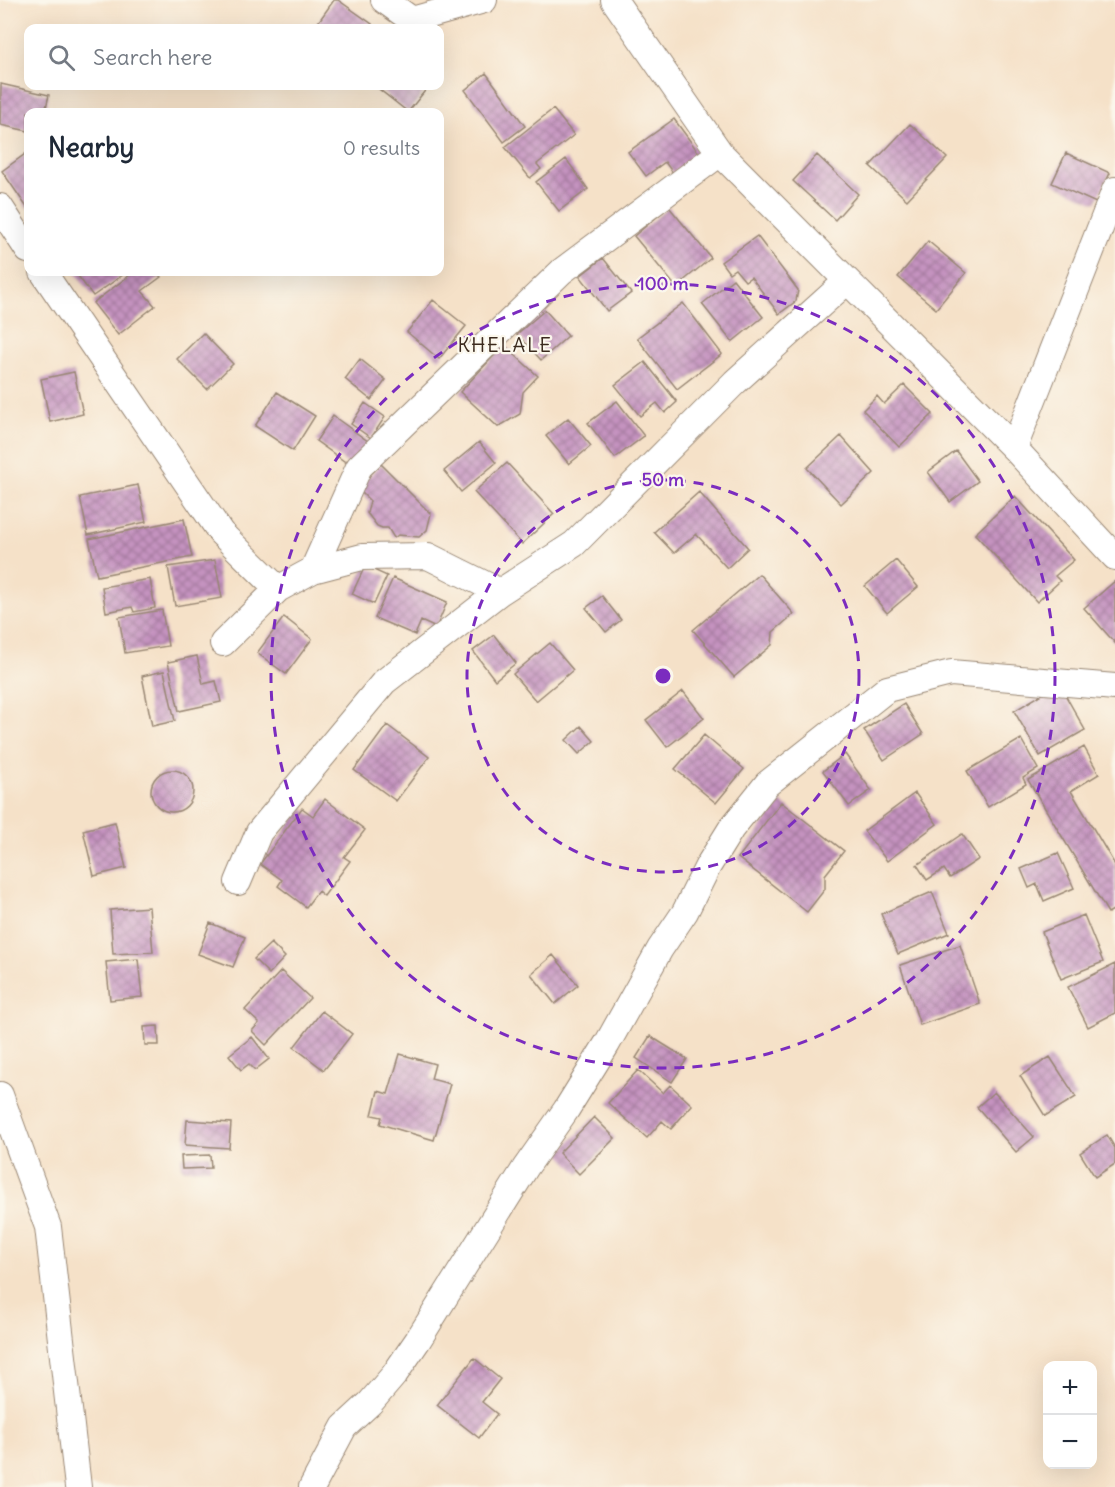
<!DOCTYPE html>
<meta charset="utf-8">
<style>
:root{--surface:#fff;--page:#f6f6f7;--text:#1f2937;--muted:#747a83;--line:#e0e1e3}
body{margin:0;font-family:Delius,sans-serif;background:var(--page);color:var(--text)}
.controls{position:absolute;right:18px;bottom:18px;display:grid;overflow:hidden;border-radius:12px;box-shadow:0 6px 24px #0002}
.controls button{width:54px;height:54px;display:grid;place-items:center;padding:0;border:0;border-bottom:2px solid var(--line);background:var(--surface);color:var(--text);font:30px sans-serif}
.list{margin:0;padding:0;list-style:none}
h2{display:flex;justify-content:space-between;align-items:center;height:78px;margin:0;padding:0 24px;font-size:26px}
h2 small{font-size:20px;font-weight:400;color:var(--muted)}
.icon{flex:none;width:33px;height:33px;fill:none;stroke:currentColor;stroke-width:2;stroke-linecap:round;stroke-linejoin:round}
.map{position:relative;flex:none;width:1115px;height:1487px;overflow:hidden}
.search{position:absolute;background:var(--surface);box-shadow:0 6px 24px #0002;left:24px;top:24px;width:420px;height:66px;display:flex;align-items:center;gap:15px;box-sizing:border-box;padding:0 21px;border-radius:12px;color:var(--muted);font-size:22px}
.panel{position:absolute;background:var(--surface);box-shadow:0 6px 24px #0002;left:24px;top:108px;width:420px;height:168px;border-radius:12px}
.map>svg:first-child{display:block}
.building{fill:url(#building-cross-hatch)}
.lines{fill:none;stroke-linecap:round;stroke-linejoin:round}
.minor-casing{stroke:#988673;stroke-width:28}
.minor{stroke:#fff;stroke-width:26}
.ring{fill:none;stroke:#7b2cbf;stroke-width:3;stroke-dasharray:10 8}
.labels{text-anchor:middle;stroke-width:4.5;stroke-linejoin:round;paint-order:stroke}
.quarter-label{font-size:20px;letter-spacing:1.5px;fill:#3b2a1e;stroke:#fbf7ec}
.centre{fill:#7b2cbf;stroke:#fbf7ec;stroke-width:3}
.ring-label{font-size:18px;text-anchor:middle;font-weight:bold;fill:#7b2cbf;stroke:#fbf7ec;stroke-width:4.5;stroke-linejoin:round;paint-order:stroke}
</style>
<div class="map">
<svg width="1115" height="1487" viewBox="0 0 1115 1487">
<defs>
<pattern id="building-cross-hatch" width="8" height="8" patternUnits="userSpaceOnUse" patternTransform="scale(1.5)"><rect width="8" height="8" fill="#c593c0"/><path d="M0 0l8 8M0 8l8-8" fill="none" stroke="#a1789b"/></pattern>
</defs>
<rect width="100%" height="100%" fill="#fbf7ec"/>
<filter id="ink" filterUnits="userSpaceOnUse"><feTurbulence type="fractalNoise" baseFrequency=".0167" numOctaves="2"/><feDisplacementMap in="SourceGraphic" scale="12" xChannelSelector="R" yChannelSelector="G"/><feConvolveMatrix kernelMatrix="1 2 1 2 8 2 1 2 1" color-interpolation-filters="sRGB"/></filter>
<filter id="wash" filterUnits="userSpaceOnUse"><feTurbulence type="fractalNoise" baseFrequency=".008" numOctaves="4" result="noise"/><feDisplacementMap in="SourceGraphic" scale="24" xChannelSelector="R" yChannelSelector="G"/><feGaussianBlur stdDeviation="1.35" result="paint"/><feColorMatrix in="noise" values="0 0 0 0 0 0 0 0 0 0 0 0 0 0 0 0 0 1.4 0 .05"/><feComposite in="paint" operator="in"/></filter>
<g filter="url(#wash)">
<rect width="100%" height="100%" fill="#f5e1c8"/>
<g id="blocks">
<path class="building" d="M334,0H338L372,24L369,28H314Z
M486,73L525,126L504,142L465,90Z
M1,84L49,95L45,112H28V131L0,125Z
M375,86H426L428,87L408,112Z
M553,109L574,135L537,164L541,169L530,178L505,147Z
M674,119L699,153L673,173L665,162L646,176L628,152Z
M910,124L947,158L907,200L870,166Z
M28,152V209L2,171Z
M1066,153L1110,173L1096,203L1052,183Z
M817,155L858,194L835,220L793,181Z
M566,159L588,189L559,211L536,182Z
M669,207L711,258L676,287L634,236Z
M757,236L798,290L796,301L779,314L751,277L745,281L735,269L729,273L721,262Z
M928,241L966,273L936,309L898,277Z
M603,258L631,293L607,311L580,276Z
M75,272H127L93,296Z
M134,272H156L161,277L142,291L155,306L118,335L93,303Z
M733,279L763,317L732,342L702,304Z
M433,300L466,326L439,359L407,332Z
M683,303L722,354L677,389L637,338Z
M545,310L568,336L541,360L517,334Z
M203,333L233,364L207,389L177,359Z
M504,345L538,376L523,392L520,414L498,427L460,392Z
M360,359L386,380L371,400L345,379Z
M645,362L677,402L665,413L657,403L640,416L615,385Z
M74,372L83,414L50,422L41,379Z
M904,385L933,414L899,447L863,410L877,396L884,404Z
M277,392L315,416L293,451L255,426Z
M617,401L644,436L615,458L588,423Z
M365,403L385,417L371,438L351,424Z
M333,416L369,442L351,466L316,441Z
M568,418L591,446L569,464L546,436Z
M841,436L874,473L841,504L807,468Z
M479,442L496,463L461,492L444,471Z
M956,451L978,481L950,502L928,472Z
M507,463L554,514L522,544L474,492Z
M381,464L431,514L427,530L419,537L398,535L394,538L388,528H382L377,526L367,513L370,501L357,488Z
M138,485L146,522L88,535L80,497Z
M699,492L748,548L727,568L696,534L674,553L654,532Z
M1015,496L1074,560L1055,576L1060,581L1037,602L975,534Z
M184,519L192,557L97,576L89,539Z
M215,560L222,598L175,606L168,567Z
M896,560L918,587L887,613L865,586Z
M365,566L387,576L374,604L352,594Z
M759,574L794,614L773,632L772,645L734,677L693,630Z
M393,578L447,602L436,628L421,621L415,635L375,618Z
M150,579L155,608L134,612L132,607L106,612L102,587Z
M1115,581V643L1084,608Z
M602,596L621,620L606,632L586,608Z
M162,610L168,646L125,653L119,617Z
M284,617L312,639L286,674L257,653Z
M494,635L516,663L495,680L473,651Z
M550,643L573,670L536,701L513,674Z
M197,656L203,684L216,681L221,702L179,711L168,662Z
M164,671L175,721L152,726L142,676Z
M1059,684L1085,730L1040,756L1014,711Z
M683,691L704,718L667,747L646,720Z
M904,704L923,734L884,760L864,730Z
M387,725L429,757L396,801L354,770Z
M581,726L594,741L579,754L566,740Z
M704,735L744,769L716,803L675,769Z
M1021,739L1038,769L1023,778L1026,784L988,807L967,771Z
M1084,747L1099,774L1071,791L1115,865V909L1108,913L1028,780Z
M845,754L871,790L849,806L823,771Z
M151 791a21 21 0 1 1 42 0a21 21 0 1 1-42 0Z
M915,793L937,824L887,861L864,831Z
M325,799L365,830L344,857L350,861L324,896L318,891L306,907L278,886L282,880L260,864L302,808L313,816Z
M781,802L844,851L825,875V889L807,912L738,858Z
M115,822L126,868L94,876L83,830Z
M962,834L979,859L950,878L944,869L927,880L917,865Z
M1058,853L1074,888L1044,901L1037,884L1029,888L1021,869Z
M932,892L949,933L898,954L881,914Z
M149,907L153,952L113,954L110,910Z
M1084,915L1103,962L1061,979L1042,932Z
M210,923L245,937L233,967L198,954Z
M271,943L285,957L269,974L254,959Z
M960,945L980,1004L920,1025L900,965Z
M553,955L578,985L555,1004L531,974Z
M138,959L142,997L110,1000L106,962Z
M1115,964V1013L1088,1027L1068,987Z
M281,971L310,998L266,1045L252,1031L259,1023L245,1010Z
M322,1011L352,1034L324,1070L294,1047Z
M158,1026L159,1045H145L144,1027Z
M650,1036L687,1059L672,1082L636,1058Z
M252,1037L269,1059L255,1070L249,1064L241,1070L229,1055Z
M400,1054L435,1064L431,1079L450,1084L434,1140L380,1124L382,1117L372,1115L378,1091L388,1094Z
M1050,1057L1076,1097L1045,1116L1020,1076Z
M638,1070L663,1093L670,1085L692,1105L671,1129L662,1121L647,1138L608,1103Z
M994,1092L1034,1137L1016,1152L977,1107Z
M594,1117L615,1138L579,1174L559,1153Z
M187,1120L231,1123L229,1148L185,1145Z
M1107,1135L1115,1148V1164L1095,1177L1080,1153Z
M210,1155L211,1168L182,1169L181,1156Z
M474,1358L500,1379L482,1402L497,1414L479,1438L437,1405Z"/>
</g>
</g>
<g filter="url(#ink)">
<use href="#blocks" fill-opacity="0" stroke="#988673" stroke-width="1.5"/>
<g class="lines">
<defs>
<path id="minor" d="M384,0L412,20L484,0
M614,0L720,153L1014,448L1115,557
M0,207L28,250
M43,272L221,533L278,589
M1014,448L1115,190
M313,570L359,467L562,271L720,153
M223,643L278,589L313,570L362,557L428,556L500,592
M238,882L259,832L384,682L500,592L574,544L735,382L847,281
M0,1095L48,1227L78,1487
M312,1487L344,1427L370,1403L394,1375L418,1340L526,1167L566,1110L607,1044L660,949L685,912L708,866L731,829L767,784L887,689L951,673L1115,687"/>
</defs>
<use href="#minor" class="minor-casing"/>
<use href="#minor" class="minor"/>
</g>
</g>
<g class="ring">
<circle cx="663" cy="676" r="196"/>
<circle cx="663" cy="676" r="392"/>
</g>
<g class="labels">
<g class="quarter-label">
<text x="505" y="352">KHELALE</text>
</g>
</g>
<circle cx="663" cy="676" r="9" class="centre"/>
<g class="ring-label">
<text x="663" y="290">100 m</text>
<text x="663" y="486">50 m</text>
</g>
</svg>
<div class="controls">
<button>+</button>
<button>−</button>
</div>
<div class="search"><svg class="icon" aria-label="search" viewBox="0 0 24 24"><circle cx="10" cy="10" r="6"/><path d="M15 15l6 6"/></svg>Search here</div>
<section class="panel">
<h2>Nearby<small>0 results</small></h2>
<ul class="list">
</ul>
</section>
</div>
